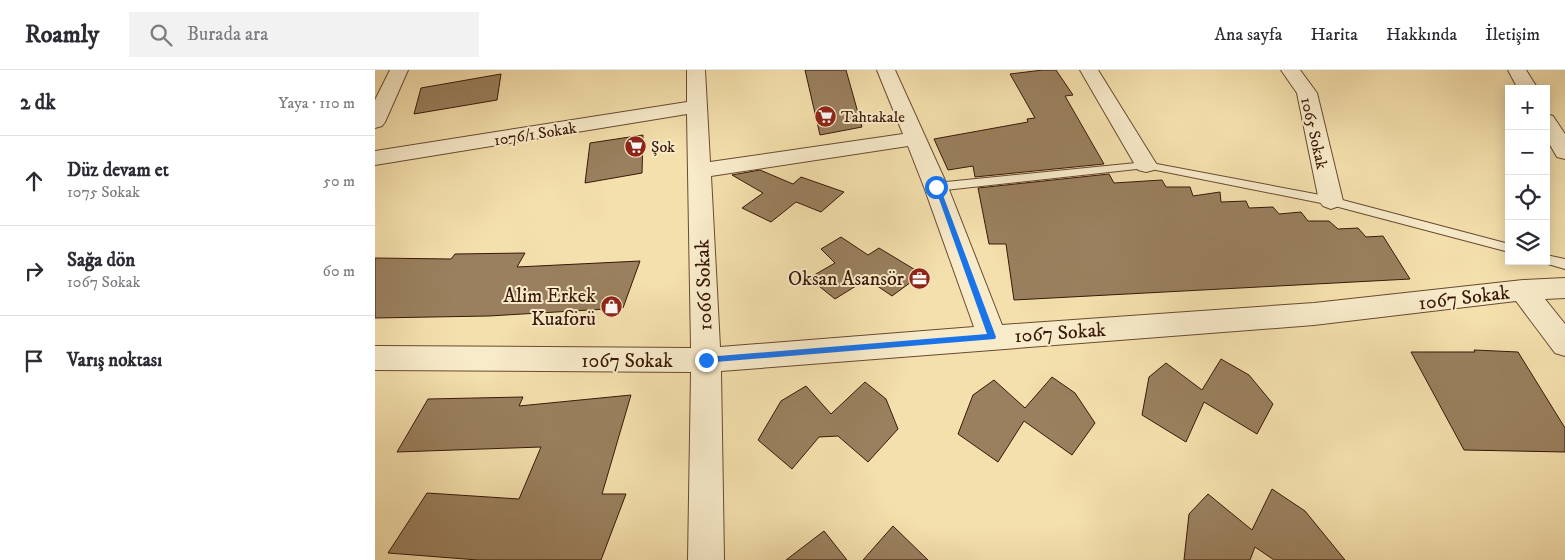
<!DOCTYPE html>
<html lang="tr">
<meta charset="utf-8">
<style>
:root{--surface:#fff;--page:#f2f2f3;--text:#2b2b33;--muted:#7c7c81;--line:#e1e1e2}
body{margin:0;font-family:"IM FELL DW Pica",serif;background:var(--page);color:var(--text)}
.controls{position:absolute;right:15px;top:15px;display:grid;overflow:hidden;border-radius:0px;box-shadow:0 2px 12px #0003}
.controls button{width:45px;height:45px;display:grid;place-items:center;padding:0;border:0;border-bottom:1px solid var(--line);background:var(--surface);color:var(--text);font:25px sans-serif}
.stop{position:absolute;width:15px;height:15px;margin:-11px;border:4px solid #1a73e8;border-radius:50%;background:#fff}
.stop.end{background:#1a73e8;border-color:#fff;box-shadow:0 1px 5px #0008}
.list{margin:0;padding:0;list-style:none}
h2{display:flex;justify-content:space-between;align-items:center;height:65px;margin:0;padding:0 20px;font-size:21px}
h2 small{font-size:16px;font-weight:400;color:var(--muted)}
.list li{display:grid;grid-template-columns:32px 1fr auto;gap:15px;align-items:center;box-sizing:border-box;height:90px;padding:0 20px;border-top:1px solid var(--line)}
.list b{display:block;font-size:19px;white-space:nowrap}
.list p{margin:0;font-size:16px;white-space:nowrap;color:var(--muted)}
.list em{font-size:16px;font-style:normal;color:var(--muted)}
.icon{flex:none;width:28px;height:28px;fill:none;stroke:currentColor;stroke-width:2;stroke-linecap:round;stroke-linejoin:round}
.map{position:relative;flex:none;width:1190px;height:490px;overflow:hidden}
header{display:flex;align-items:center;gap:30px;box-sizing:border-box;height:70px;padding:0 25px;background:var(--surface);border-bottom:1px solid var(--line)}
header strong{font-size:24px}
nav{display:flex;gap:28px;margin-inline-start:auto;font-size:18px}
.search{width:350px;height:45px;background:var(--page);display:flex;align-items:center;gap:12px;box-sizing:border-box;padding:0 18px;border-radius:0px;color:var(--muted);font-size:19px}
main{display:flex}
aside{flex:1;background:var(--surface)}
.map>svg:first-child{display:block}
.building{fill:#9a805e;stroke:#391808}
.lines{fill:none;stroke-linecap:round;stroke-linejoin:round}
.service-casing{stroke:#684a31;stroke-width:2}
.minor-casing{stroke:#684a31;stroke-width:2}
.service{fill:#f8ebca;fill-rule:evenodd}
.minor{fill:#f8ebca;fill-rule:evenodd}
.route{fill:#1a73e8}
.labels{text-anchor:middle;stroke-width:4;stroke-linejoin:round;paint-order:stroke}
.far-poi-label{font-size:16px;fill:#391808;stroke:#f8ebca;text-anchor:start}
.far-street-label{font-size:16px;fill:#391808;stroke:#f8ebca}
.poi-label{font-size:20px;fill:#391808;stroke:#f8ebca;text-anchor:end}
.street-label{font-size:20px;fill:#391808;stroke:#f8ebca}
</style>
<header>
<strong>Roamly</strong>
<div class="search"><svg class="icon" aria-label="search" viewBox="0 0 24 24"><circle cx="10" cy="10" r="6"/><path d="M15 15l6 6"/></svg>Burada ara</div>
<nav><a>Ana sayfa</a><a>Harita</a><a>Hakkında</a><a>İletişim</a></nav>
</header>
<main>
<aside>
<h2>2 dk<small>Yaya · 110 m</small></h2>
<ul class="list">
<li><svg class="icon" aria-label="ahead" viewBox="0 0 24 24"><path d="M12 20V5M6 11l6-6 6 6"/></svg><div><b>Düz devam et</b><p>1075 Sokak</p></div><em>50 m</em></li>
<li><svg class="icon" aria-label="right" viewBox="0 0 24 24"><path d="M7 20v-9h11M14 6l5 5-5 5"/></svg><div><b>Sağa dön</b><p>1067 Sokak</p></div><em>60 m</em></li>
<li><svg class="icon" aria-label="arrive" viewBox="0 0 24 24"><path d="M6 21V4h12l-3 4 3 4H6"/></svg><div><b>Varış noktası</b></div></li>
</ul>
</aside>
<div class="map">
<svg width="1190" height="490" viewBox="0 0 1190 490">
<rect width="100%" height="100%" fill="#f4e0ad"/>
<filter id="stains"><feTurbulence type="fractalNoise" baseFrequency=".004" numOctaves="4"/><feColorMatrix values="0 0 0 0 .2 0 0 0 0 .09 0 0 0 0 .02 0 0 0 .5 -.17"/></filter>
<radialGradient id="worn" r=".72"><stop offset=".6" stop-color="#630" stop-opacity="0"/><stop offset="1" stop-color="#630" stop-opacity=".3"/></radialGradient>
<path class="building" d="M430,0H471L487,57L445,65Z
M668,0H681L698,25L690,26L729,94L600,107L598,96L573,100L559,69L653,52L652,49L660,48L635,4Z
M126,4L122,30L39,44L46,18Z
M268,65L267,103L210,113L215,73Z
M385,100L418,114L426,107L469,122L446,142L421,132L396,152L367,138L388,123L357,105Z
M734,104L739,113L787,110L791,117H815L818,126L845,122L846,132L871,131L874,138L898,137L904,144L926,142L933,151H954L963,159L983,158L991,167L1008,166L1035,209L639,230L631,174H614L603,118Z
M466,167L493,185L504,178L547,204L517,226L492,209L460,229L434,208L460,193L446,179Z
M150,183L142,197L265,191L248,238L114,246L0,248V188L76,189L80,184Z
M1099,280L1143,282L1190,358V382L1089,380L1036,282H1100Z
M846,289L874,305L898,334L882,364L829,332L811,372L767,345L774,307L791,293L827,320Z
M677,307L700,323L720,353L697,385L649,351L623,392L583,364L598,325L619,310L650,338Z
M490,312L511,329L523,359L493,392L463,366L444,367L417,399L383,370L406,331L431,316L456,344Z
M256,325L227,424H251L226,490H103L13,483L52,423L144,429L166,377L22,382L53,329L148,327L144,336Z
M897,419L930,441L970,490H899L880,477L875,490H809L814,444L833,424L877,460Z
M518,456L553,490H488Z
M449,461L472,490H411Z"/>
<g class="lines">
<defs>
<path id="service" d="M771,92L956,127L1134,174V182L956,135L771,98L561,121L555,117L561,113Z
M1171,185L1190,189V199L1166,192L1171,191Z"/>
<path id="minor" d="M15,0H33L10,52L7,56L0,58V30Z
M312,0H330L335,92L528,64L502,0H520L573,117L627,255L939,233L1148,210L1190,208V228L1170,229L1190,254V286L1180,283L1141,231L939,255L346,301L349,490H313L316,302L0,300V276L316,278L312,44L0,95V81L312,32ZM533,76L549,117L599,257L345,277L336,106Z
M705,0H723L782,95L779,100L771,102L763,100Z
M906,0H925L942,23L968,131L964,136L956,139L948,136L944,131L922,23Z
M1133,0H1151L1163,19H1143Z
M1171,44L1178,46L1190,64V89L1182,87L1171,68Z"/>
</defs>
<use href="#service" class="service-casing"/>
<use href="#minor" class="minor-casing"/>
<use href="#service" class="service"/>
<use href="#minor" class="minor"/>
</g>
<path class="route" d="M559,115L565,117L621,267L620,269L328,293V288L331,287L612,264Z"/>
<defs>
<symbol id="supermarket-disc" viewBox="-11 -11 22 22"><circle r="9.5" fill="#8f2418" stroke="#f8ebca"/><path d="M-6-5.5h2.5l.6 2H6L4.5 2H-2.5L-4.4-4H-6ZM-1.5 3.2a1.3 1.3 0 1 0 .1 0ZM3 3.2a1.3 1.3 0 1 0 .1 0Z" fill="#fff"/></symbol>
<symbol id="office-disc" viewBox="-11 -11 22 22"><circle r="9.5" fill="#8f2418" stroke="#f8ebca"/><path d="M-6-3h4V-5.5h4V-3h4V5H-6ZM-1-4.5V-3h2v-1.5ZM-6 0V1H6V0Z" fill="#fff"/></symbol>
<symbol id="shop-disc" viewBox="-11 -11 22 22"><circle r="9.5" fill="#8f2418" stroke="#f8ebca"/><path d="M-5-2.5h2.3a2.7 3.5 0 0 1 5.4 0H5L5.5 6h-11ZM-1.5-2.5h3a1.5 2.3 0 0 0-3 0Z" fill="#fff"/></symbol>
</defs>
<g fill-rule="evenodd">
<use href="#supermarket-disc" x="438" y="34" width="25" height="25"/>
<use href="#supermarket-disc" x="248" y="64" width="25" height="25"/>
<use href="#office-disc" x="532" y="196" width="25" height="25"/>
<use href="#shop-disc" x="224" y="224" width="25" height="25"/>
</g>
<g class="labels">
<g class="far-poi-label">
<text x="466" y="52">Tahtakale</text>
<text x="276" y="82">Şok</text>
</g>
<g class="far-street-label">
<text transform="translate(160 63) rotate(-9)" y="6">1076/1 Sokak</text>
<text transform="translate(940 63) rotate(77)" y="6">1065 Sokak</text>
</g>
<g class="poi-label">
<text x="529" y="215">Oksan Asansör</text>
<text x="221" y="232">Alim Erkek<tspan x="221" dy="23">Kuaförü</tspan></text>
</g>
<g class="street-label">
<text transform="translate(328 215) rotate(-92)" y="7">1066 Sokak</text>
<text transform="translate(1089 227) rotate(-7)" y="7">1067 Sokak</text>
<text transform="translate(685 262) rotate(-4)" y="7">1067 Sokak</text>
<text x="252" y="297">1067 Sokak</text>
</g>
</g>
<rect width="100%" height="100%" filter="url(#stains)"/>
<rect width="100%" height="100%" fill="url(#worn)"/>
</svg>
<div class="controls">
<button>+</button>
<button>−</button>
<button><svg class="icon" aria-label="locate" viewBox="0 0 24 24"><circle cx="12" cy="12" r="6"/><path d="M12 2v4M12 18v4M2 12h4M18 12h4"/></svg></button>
<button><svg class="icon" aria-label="layers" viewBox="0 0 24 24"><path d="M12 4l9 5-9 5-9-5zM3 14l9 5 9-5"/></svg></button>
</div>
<div class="stop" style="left:561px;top:117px"></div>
<div class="stop end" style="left:331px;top:290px"></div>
</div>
</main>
